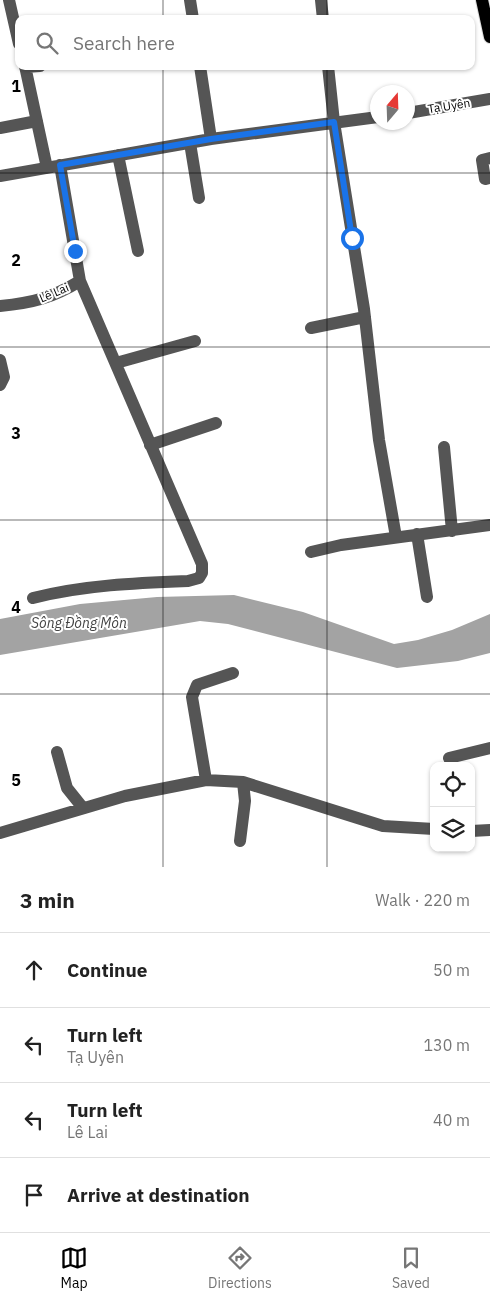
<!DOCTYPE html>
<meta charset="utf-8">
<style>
:root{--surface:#fff;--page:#f6f6f6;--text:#222;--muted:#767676;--line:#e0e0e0;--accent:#000}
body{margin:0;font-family:"IBM Plex Sans",sans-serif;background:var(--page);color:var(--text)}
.controls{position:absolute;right:15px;bottom:15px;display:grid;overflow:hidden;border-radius:10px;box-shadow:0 1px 4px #0004}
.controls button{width:45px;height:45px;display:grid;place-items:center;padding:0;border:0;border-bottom:1px solid var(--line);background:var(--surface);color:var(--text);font:25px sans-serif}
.compass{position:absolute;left:370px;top:85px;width:45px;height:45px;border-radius:50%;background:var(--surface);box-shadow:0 1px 4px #0004;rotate:19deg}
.stop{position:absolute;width:15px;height:15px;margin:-11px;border:4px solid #1a73e8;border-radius:50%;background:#fff}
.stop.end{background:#1a73e8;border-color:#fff;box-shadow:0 1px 5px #0008}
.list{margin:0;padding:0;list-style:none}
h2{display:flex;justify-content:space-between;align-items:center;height:65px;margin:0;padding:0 20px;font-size:21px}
h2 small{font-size:16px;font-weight:400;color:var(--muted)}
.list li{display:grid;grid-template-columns:32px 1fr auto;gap:15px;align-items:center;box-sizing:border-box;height:75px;padding:0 20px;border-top:1px solid var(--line)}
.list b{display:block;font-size:19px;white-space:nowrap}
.list p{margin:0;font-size:16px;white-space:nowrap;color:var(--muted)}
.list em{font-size:16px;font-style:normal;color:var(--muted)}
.icon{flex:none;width:28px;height:28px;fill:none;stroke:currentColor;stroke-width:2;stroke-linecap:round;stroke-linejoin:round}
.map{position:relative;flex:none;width:490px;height:867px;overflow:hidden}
.search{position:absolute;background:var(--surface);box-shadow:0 1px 4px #0004;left:15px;right:15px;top:15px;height:55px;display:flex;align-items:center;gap:12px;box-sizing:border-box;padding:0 18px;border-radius:10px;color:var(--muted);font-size:19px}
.sheet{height:365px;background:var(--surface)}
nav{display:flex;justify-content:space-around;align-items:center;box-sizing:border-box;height:70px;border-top:1px solid var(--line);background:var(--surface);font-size:14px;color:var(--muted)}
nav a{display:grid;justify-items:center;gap:2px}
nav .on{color:var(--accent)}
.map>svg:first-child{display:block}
.water{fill:#a3a3a3}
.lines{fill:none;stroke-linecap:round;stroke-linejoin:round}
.major-casing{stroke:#dbdbdb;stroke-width:14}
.minor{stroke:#555;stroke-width:12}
.major{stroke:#000;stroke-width:12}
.route{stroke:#1a73e8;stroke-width:6}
.grid{fill:none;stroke:#000;stroke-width:1;stroke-opacity:0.55}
.labels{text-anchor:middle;stroke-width:4;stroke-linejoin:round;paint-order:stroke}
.street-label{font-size:12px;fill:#000;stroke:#fff}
.water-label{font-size:14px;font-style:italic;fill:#444;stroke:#fff}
.grid-label{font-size:16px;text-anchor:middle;font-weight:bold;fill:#000;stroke:#fff;stroke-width:4;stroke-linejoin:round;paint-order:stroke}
</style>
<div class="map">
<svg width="490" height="867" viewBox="0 0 490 867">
<rect width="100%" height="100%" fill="#fff"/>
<path class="water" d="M234,595L303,612L394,644L418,640L452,630L490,614V653L458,661L397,668L228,624L200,621L0,655V619L80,604L157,597Z"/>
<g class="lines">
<defs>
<path id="major" d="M482,0L490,37"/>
</defs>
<use href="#major" class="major-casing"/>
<path class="minor" d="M9,0L19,44
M190,0L193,19
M321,0L323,19
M25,66L47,168
M200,66L211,139
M328,66L334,122L364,309L379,440L396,537
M25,67L40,66
M408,113L490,99
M0,128L37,121
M190,143L199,198
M118,155L138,251
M490,158L482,160L485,179L490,178
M0,176L211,139L378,117
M0,306C32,303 52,298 80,281L60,165
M311,328L365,317
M0,360L4,377L0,385
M116,363L195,341
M150,445L216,423
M444,447L452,531
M417,534L427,597
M311,552L341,545L490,525
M33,598C84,585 136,583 188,581L199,578L202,573V564L80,281
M57,752L67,788L83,808
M449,758L490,748
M206,780L192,697L197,685L233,673
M471,831L490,830
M0,833L125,796L206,780L243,782L383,826L434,829
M240,841L245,801L243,782"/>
<use href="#major" class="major"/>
</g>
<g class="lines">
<path class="route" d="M75,251L60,165L211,139L334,122L352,238"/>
</g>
<path class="grid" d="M163,0V19M327,0V19M163,66V867M327,66V867M0,173H490M0,347H490M0,520H490M0,694H490"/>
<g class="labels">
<g class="street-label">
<text transform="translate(449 106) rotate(-9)" y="4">Tạ Uyên</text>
<text transform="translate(54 293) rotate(-23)" y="4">Lê Lai</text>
</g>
<g class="water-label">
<text x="79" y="628">Sông Đồng Môn</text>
</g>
</g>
<g class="grid-label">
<text x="16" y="92">1</text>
<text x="16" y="266">2</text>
<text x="16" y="439">3</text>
<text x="16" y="613">4</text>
<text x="16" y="786">5</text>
</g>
</svg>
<div class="controls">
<button><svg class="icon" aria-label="locate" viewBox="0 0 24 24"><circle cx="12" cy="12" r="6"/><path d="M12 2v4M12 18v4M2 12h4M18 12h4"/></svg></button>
<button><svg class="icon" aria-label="layers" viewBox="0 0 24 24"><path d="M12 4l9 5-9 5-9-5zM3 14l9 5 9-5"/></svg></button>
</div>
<svg class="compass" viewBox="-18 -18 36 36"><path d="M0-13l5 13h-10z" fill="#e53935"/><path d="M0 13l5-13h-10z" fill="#767676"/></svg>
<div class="stop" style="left:352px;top:238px"></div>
<div class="stop end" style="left:75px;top:251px"></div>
<div class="search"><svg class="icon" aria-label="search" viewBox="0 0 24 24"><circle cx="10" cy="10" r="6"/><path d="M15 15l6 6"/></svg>Search here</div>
</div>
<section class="sheet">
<h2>3 min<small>Walk · 220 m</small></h2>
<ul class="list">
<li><svg class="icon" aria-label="ahead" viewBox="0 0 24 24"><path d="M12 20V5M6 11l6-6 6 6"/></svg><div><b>Continue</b></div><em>50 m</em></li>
<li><svg class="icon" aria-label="left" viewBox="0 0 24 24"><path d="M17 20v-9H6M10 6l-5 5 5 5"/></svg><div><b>Turn left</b><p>Tạ Uyên</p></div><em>130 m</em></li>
<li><svg class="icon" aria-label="left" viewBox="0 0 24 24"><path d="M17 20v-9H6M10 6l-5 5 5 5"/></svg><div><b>Turn left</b><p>Lê Lai</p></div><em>40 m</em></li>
<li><svg class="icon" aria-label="arrive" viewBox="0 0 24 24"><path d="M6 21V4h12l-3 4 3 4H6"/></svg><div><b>Arrive at destination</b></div></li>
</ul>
</section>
<nav>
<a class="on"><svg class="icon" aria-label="map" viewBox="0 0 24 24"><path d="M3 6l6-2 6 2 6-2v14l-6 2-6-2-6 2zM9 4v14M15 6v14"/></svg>Map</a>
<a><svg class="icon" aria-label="directions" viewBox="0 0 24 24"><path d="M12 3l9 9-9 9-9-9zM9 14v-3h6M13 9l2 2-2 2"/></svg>Directions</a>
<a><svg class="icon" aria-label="saved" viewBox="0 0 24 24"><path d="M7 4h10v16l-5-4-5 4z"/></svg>Saved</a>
</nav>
